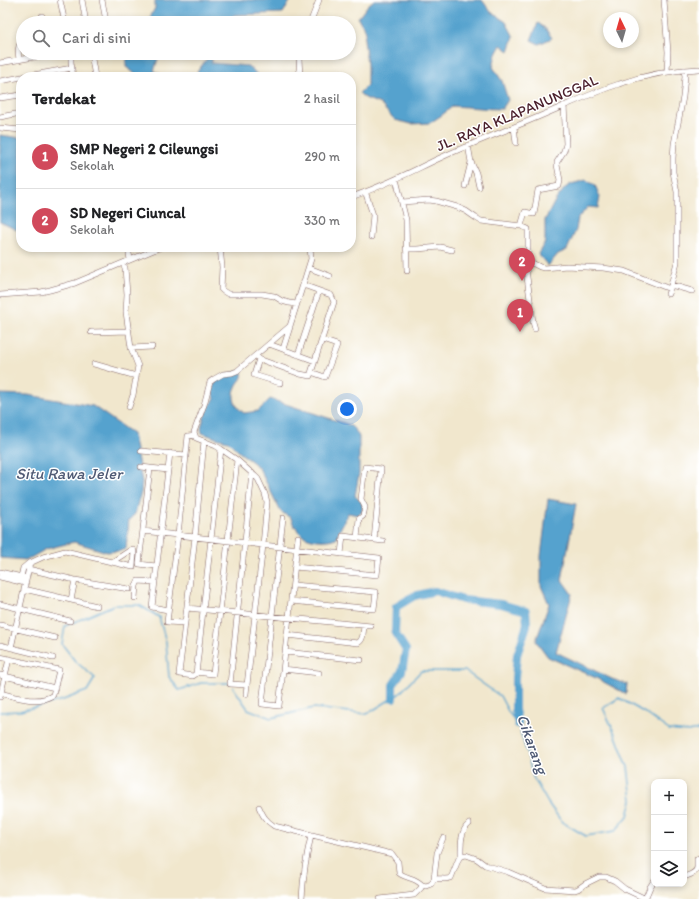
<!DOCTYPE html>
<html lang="id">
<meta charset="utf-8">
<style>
:root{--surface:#fff;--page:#f2f2f2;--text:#202124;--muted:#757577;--line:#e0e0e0;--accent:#d1495b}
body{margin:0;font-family:Itim,sans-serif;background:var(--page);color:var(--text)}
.controls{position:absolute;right:12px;bottom:12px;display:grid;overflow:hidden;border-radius:8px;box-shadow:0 2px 6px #0003}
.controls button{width:36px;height:36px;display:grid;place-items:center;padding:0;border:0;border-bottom:1px solid var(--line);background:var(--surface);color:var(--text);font:20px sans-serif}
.compass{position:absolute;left:603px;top:12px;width:36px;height:36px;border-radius:50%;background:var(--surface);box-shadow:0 2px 6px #0003;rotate:355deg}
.you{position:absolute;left:347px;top:409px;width:14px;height:14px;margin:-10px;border:3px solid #fff;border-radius:50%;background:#1a73e8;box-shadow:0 0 0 6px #1a73e833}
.badge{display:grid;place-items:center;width:26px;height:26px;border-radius:50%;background:var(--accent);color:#fff;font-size:13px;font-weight:700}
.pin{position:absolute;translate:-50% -33px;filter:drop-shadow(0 1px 2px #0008)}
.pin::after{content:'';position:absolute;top:21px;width:14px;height:12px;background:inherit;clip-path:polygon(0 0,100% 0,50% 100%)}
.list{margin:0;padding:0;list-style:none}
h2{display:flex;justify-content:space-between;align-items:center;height:52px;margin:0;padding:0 16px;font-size:17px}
h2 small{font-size:13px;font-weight:400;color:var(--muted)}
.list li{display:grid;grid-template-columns:26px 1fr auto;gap:12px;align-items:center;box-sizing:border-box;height:64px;padding:0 16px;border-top:1px solid var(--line)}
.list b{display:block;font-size:15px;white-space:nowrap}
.list p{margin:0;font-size:13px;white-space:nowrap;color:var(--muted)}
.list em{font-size:13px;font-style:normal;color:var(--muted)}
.icon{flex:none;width:22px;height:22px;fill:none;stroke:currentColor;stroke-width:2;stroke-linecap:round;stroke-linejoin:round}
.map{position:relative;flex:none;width:699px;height:899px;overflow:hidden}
.search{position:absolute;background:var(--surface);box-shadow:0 2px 6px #0003;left:16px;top:16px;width:340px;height:44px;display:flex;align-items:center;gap:10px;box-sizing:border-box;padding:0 14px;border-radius:22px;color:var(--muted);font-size:15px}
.panel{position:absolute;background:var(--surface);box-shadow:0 2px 6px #0003;left:16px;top:72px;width:340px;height:180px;border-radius:16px}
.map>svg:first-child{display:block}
.water{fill:#55a2ce;stroke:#50607c}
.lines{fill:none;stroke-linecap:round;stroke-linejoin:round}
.stream{stroke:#55a2ce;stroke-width:1.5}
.river{stroke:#55a2ce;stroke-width:8}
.minor-casing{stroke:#846564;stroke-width:6}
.minor{stroke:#fff;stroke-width:5}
.labels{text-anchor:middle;stroke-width:3;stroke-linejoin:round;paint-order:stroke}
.street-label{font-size:15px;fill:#4a1f2b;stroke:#fff}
.water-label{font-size:16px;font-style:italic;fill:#4f5a74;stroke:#fff}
</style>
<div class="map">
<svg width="699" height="899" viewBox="0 0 699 899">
<rect width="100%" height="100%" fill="#fff"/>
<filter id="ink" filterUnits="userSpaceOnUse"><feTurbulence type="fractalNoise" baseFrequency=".025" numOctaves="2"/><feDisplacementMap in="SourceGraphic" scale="8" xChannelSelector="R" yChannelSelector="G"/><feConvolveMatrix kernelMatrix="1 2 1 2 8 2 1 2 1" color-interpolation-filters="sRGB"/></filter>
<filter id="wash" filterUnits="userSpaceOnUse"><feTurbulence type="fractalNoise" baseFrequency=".012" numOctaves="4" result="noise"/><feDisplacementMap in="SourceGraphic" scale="16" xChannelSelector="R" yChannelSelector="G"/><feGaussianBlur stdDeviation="0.9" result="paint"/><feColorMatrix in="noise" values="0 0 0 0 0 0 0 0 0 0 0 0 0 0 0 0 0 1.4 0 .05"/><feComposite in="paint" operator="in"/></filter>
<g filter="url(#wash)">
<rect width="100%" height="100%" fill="#f1e7cd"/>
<path class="water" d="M155,0H291L283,13L234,15L228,21L222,23H149V19L155,8Z
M374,0H482L491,12L506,22L514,37L509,51L501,45L496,54L493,67L502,81L508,100L502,109C486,109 470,107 453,106L442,115L430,123L411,124L395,120L380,104L365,98L359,93L367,85V64L364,39L366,31L358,18L368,5Z
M259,19L276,21L278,23H239L241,22Z
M538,23L545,28L552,38L539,44L531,40Z
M131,53H160L154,71L160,74L158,77H137L133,72L126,67V61Z
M211,53H212V63L248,66L260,77H202L197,72Z
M0,135L21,138V232L0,222Z
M586,180L595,185L600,197L598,208L588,207L578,218L576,230L567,250L558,254L548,266L538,254L545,242V220L555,201L565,188L571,184Z
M236,372H242C244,379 238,381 236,387C231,397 235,407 244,413L258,411L270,399L347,424C353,427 356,430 359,437V474L355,496C362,502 363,502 362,512L358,515L348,513L336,538C327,542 306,541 299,532C298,532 297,528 296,527L294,526L291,518L281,512L260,470L254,463L239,452L228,441L216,438L202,433L201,428L206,411L209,406L215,399C209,391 214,380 223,376C227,375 232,373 236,372Z
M0,394L28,395L93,406L133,434L142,482L141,493L138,502L135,514L129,520L126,549L120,551L107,552L74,542L46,549L27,560L0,558Z
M548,499L576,504L562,580L572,594L556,652L612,679L627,684L626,694L596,678L548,657L536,641L549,604L541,586V556Z"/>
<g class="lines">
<path class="stream" d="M233,687L248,709L271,718L314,708L367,714L399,694L421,671H465L500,696L509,713L518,724L527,753L533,777L548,803L562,822L586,836L615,831L628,816L632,800L628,767L616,736L603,708L619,698L645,713L669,730L688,732L699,730
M0,712L20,711L63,700L87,691L95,678L75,661L62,644L65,626L114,605H139L159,617L166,642L169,677L179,690L201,683H229"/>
<path class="river" d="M393,698V685L402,671L406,650L395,633L396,607L414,596L435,591L463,600L501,604L526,611L527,625L517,655L515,678V710L518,724"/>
</g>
</g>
<g filter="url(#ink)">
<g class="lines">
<defs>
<path id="minor" d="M60,0L65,23
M82,0L86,23
M102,0L106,21L105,23
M664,0L668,52L667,72
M42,16L43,23
M310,23L319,0
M71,53V62L73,77
M91,53L95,77
M300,53L299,59L300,77
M19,60C18,52 17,45 23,40
M0,63L57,53
M0,81L72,68
M0,98L21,95
M0,117L21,113
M514,127L516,143
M0,128L21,130
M468,145L471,162L476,173L479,187
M396,179L406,220L407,271
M465,186L471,162
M364,193L366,194L373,215L371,237
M351,197C382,187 410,172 440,158C472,143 505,131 538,117C565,106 591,93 619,84C645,75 672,70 699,69
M402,202L429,200L436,201L457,207L466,211L476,218L481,221L521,226L528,229V261L526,269L527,277L533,322L535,329
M521,226L525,212L534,214L538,190L559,186L560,180L557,165V162L564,151L566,144L564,105
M128,247L130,260
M220,247L222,267L221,289L223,291L228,294H262L274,296L282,301L289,303L297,304
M406,249H417L440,247L452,250
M528,261L540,267L544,268L567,266L603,268L624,271L670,289
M123,263L125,268L127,294L126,312L131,348L138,366L133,395L129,407
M309,268L330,276
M671,285L692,291
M668,294L671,285L677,262V192L673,172V158L674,144L683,97L685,76L684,70
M0,295L41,292L50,290L75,283L161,247
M91,332L129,331
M269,344L315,361
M131,348L152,347
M283,349L290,327
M256,355L259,359L300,374L310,376L334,302L331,295L303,285
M298,355L319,291
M259,359L254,375L280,383
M94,364L136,376
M311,372L325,377L337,345L322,340
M204,441L195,537L179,674L193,676L196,674L221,449
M141,451L186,455
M141,467L168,470
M150,468L139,564L156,566
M283,518L262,704L279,706L298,537
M143,531L263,545L246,694
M357,538L359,519L363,516L364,512L365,507L361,499L365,467L381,469L374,540
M341,554L343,536L383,541
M295,567L377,575L379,558L263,545L267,502L265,494L258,479L255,476L237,460L221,449L216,446L196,438L194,432L204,405L210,382L214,379L223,374L232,373L237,371L290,326L311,259L310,247
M28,569L75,580L129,589
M0,572L26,578
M0,577L25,583
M21,577L23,568L29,563
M24,589L97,606
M135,598L136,586L138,581L155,582
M71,600L75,580
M291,601L374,609L376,592L293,585
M0,604L70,621
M187,608L371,626
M168,610L152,607L170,453
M185,623L167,622L178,535L188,436L195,435
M0,625L55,638
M287,635L358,643C364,640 363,632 364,626
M0,645L53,658
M11,648L30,563L43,557L65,551L133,567L134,551L132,549L112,562
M285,652L361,660
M0,657L59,670L53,695C38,705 16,697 0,693
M283,669L319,673
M196,672L213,674L237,460
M0,675L55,688
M247,685L230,684L252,473
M0,697L9,659
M259,807C263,816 266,821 274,826L392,854L398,862L399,873C407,879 415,877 422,885
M461,856C461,846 460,831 469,824
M684,877C689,875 698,873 697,866C697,864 697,862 697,859L699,858
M434,879L437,853L443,838
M302,899C303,877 306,857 311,836
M380,899L414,895L421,888L422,885L426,886L431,884L434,879C440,878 446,880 451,878L459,858L461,856L466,855L477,859L485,865L508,872L545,888L575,890L578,889L585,884L599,877H606L615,881L625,889L646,899
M645,899L650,887L654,881"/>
</defs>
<use href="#minor" class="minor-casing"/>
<use href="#minor" class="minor"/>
</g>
</g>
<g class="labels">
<g class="street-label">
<text transform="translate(517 113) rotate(-23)" y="5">JL. RAYA KLAPANUNGGAL</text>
</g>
<g class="water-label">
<text x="69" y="479">Situ Rawa Jeler</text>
<text transform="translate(533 744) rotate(70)" y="6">Cikarang</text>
</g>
</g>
</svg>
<div class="controls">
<button>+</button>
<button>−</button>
<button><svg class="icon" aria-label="layers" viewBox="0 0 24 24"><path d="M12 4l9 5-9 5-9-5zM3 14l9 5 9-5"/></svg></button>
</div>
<svg class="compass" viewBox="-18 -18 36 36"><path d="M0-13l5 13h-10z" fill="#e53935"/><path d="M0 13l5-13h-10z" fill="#757577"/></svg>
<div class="you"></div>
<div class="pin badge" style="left:520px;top:332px">1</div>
<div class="pin badge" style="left:522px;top:281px">2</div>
<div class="search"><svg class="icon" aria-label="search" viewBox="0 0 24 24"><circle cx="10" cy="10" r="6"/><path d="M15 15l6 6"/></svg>Cari di sini</div>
<section class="panel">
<h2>Terdekat<small>2 hasil</small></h2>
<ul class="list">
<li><span class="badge">1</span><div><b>SMP Negeri 2 Cileungsi</b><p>Sekolah</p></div><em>290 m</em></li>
<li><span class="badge">2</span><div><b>SD Negeri Ciuncal</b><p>Sekolah</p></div><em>330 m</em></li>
</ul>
</section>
</div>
